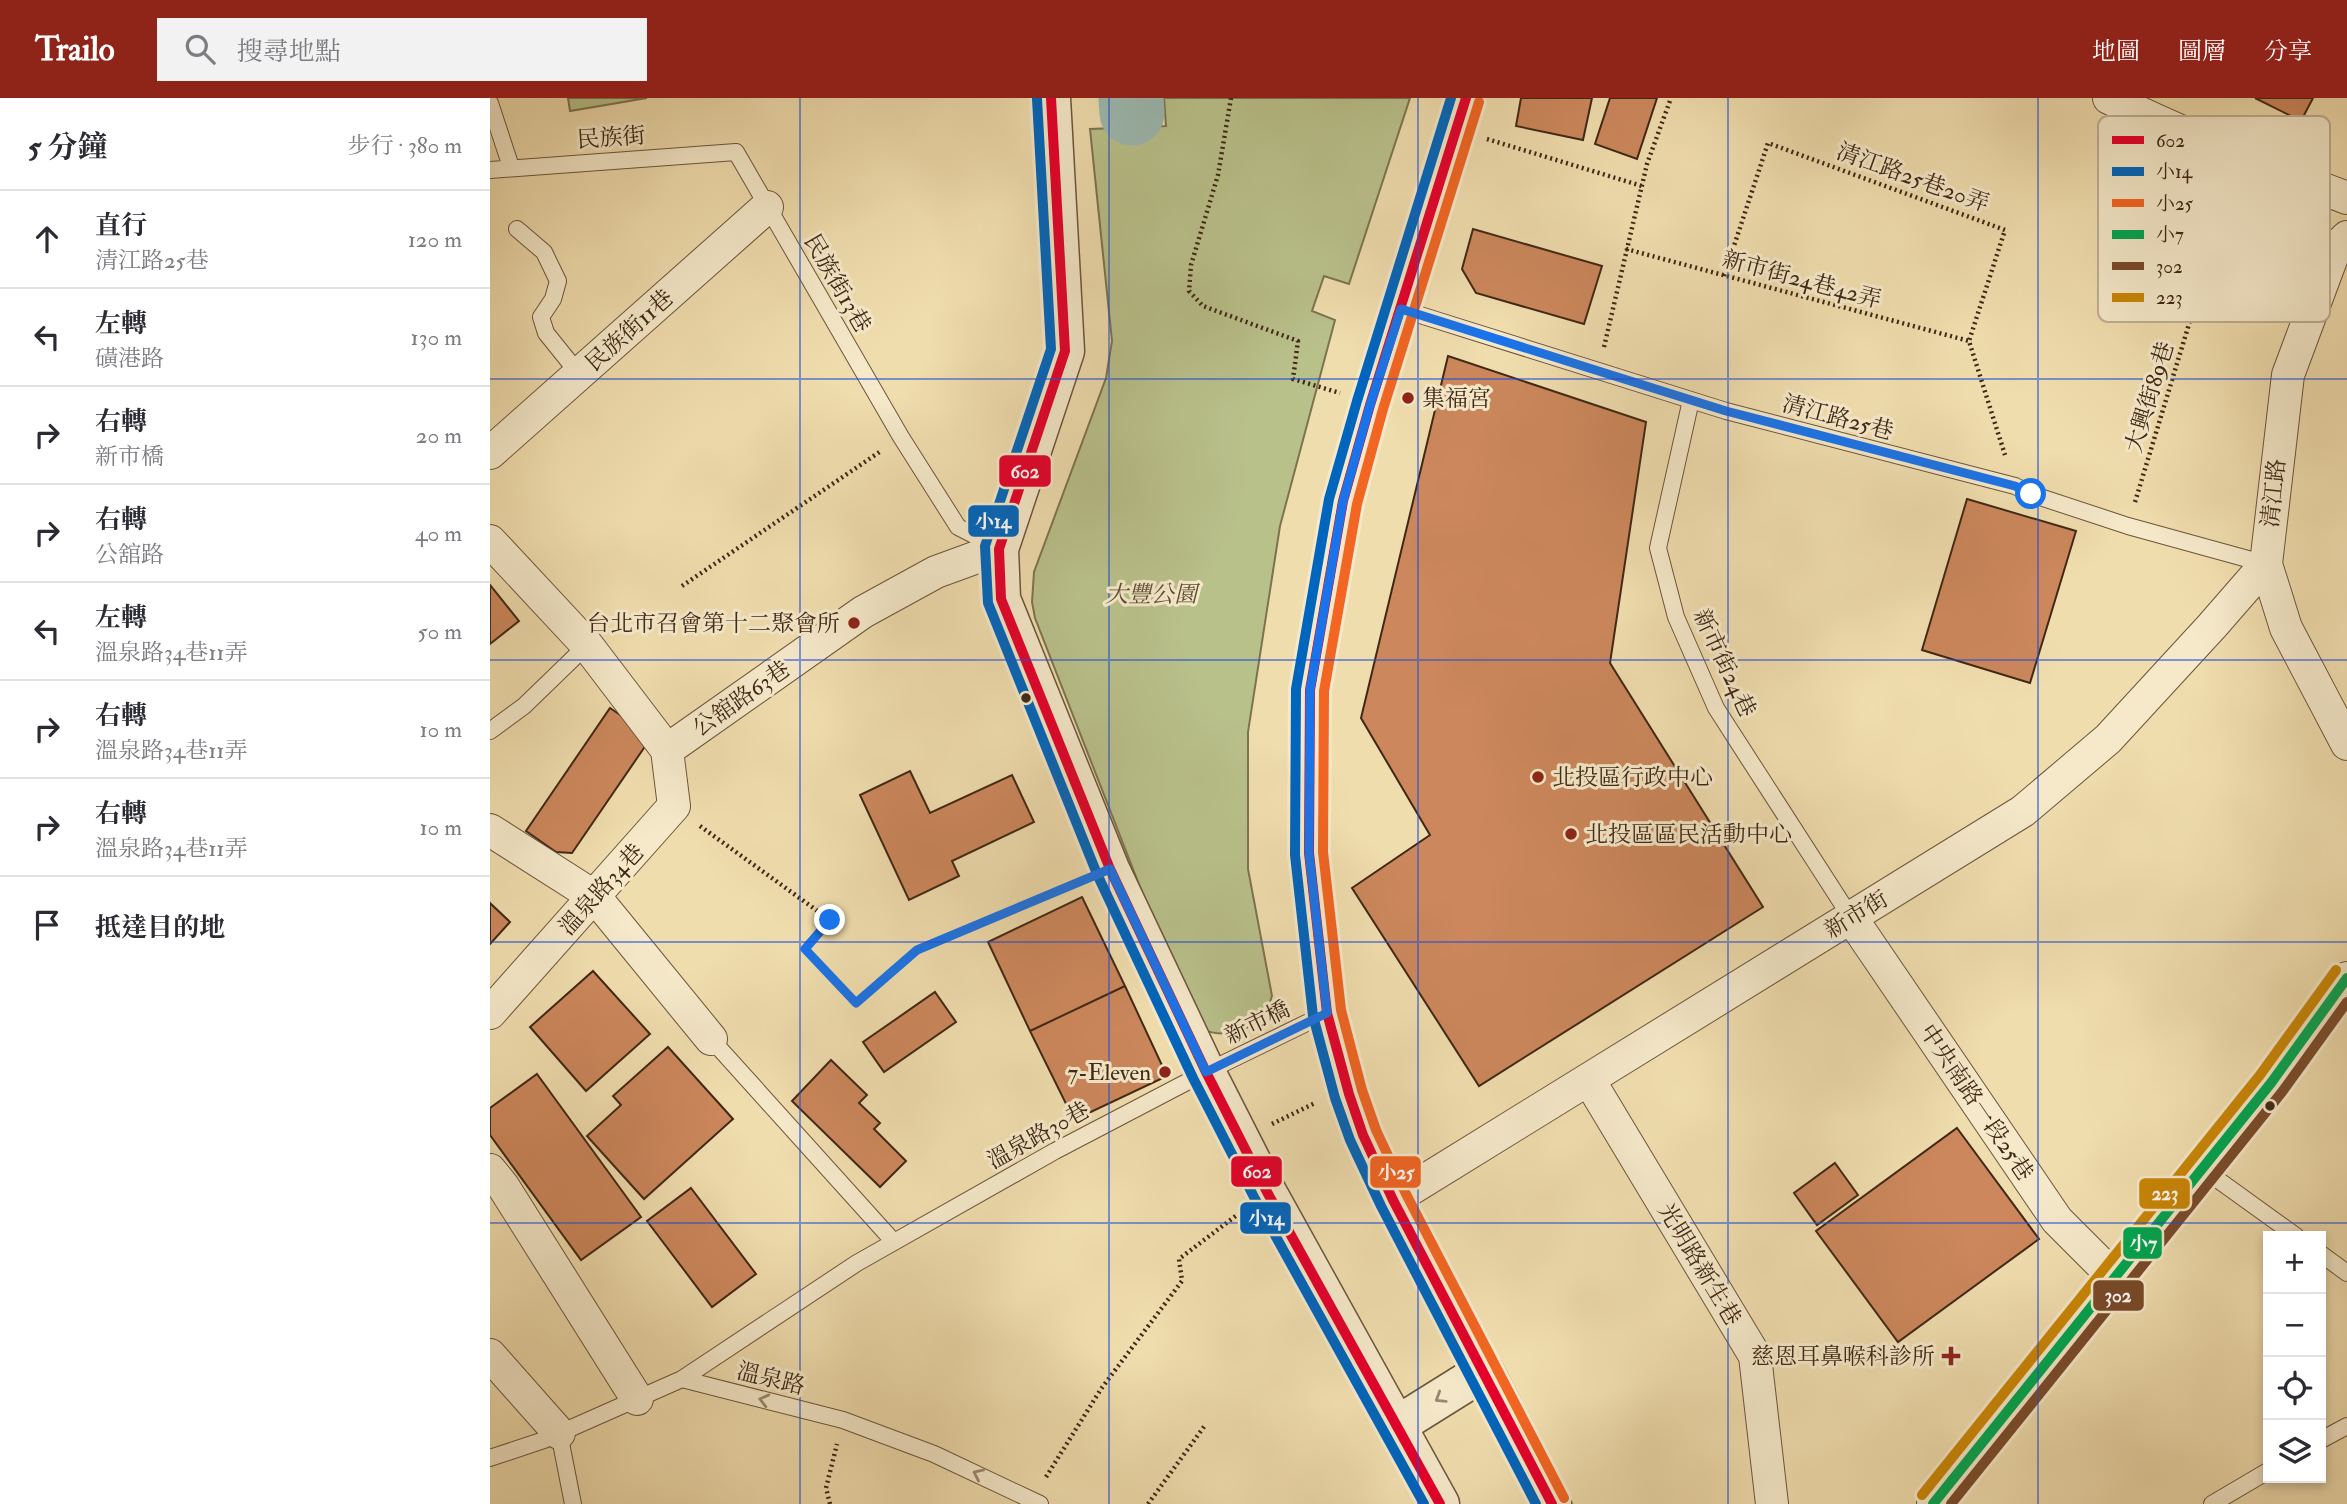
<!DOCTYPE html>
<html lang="zh-TW">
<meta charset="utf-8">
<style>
:root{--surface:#fff;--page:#f2f2f3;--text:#2b2b33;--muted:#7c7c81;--line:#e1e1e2;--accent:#8f2418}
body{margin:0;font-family:"IM FELL Double Pica","Noto Serif TC",serif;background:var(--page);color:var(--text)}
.controls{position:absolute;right:21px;bottom:21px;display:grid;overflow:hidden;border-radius:0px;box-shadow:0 4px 10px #0003}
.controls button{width:63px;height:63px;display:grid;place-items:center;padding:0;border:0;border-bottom:2px solid var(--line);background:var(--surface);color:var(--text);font:35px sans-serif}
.stop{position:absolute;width:21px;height:21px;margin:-16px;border:5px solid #1a73e8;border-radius:50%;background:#fff}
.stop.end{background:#1a73e8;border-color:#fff;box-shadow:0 2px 7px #0008}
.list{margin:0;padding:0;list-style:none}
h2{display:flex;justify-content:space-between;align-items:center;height:91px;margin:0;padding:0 28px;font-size:30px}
h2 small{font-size:23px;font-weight:400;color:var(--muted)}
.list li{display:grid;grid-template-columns:46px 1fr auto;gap:21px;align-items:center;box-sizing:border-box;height:98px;padding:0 28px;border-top:2px solid var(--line)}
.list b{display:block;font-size:26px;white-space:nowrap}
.list p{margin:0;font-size:23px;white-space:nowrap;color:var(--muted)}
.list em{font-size:23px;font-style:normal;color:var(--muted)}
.icon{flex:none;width:38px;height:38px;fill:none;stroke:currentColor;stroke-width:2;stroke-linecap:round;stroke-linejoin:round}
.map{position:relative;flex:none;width:1857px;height:1406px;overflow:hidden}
header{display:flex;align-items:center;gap:42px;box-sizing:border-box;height:98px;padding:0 35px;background:var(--accent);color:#fff}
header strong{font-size:33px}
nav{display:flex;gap:38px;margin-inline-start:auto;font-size:24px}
.search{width:490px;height:63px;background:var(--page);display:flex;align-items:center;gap:18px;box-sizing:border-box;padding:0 24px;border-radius:0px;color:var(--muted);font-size:26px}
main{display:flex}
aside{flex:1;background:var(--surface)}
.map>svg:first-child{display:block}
.green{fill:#b9c18b;stroke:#7c7450;stroke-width:2}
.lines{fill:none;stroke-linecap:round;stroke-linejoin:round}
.river{stroke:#9cbab2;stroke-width:65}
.building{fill:#cc875c;stroke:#402816;stroke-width:2}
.service-casing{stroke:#6c553c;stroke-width:18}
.minor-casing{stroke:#6c553c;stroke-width:34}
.tertiary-casing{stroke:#6c553c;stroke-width:41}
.path{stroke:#402816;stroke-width:4.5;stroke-dasharray:2 3.5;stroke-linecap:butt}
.service{stroke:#f5e9ca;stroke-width:16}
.minor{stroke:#f5e9ca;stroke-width:32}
.tertiary{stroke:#f5e9ca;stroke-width:38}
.bus-1-casing{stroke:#f5e9ca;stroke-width:16}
.bus-2-casing{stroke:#f5e9ca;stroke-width:16}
.bus-3-casing{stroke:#f5e9ca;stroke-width:16}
.bus-4-casing{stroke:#f5e9ca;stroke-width:16}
.bus-5-casing{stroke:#f5e9ca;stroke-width:16}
.bus-6-casing{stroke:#f5e9ca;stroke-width:16}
.bus-1{stroke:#e4002b;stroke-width:10}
.bus-2{stroke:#0065bd;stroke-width:10}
.bus-3{stroke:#f26522;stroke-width:10}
.bus-4{stroke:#00a651;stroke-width:10}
.bus-5{stroke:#7a4b2a;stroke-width:10}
.bus-6{stroke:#c98606;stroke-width:10}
.oneway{stroke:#9a8870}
.route{stroke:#1a73e8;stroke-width:9}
.grid{fill:none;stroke:#1d4ed8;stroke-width:2;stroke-opacity:0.55}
.poi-dot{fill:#8f2418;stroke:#f5e9ca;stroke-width:2.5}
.bus-dot{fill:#402816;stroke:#f5e9ca;stroke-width:2.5}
.labels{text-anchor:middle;stroke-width:6;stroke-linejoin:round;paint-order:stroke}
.street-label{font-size:23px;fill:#402816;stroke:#f5e9ca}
.poi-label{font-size:23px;fill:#402816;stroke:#f5e9ca;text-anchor:start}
.park-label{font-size:23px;font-style:italic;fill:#5e4e33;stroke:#f5e9ca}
.key{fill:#f5e9ca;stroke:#bfaf94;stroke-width:2}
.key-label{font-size:19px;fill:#402816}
.line-badge{stroke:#f5e9ca;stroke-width:2.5}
.badge-label{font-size:19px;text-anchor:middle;font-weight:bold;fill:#fff}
</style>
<header>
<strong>Trailo</strong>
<div class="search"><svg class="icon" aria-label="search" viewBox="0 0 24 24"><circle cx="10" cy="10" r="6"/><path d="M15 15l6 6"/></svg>搜尋地點</div>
<nav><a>地圖</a><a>圖層</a><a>分享</a></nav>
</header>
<main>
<aside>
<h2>5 分鐘<small>步行 · 380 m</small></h2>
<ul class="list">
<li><svg class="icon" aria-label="ahead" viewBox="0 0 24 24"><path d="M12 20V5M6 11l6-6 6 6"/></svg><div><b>直行</b><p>清江路25巷</p></div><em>120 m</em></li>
<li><svg class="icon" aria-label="left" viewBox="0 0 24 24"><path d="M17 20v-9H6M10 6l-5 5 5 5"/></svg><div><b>左轉</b><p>磺港路</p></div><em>130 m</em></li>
<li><svg class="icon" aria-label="right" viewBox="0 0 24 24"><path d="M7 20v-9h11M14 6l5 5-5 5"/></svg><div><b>右轉</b><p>新市橋</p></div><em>20 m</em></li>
<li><svg class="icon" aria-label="right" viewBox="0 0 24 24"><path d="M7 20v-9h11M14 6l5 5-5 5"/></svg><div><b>右轉</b><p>公舘路</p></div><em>40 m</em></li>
<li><svg class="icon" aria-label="left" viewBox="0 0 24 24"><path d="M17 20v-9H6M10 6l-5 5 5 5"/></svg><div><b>左轉</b><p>溫泉路34巷11弄</p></div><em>50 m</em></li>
<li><svg class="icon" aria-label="right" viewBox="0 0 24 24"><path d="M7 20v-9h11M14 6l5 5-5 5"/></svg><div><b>右轉</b><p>溫泉路34巷11弄</p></div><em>10 m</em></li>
<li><svg class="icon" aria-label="right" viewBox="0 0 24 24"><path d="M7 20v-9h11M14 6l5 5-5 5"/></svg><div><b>右轉</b><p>溫泉路34巷11弄</p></div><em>10 m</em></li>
<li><svg class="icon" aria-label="arrive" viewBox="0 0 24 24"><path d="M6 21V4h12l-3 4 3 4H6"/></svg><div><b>抵達目的地</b></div></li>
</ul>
</aside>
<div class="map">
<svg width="1857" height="1406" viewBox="0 0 1857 1406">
<rect width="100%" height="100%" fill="#f0ddae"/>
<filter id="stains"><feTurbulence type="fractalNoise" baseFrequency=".00286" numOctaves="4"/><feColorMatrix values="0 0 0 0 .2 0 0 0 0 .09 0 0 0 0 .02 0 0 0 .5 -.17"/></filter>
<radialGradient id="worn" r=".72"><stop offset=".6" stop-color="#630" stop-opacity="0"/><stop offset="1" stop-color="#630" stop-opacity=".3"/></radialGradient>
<path class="green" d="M78,0H157L80,13Z
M674,0H920L859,186L834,178L822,213L845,222L790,428L758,634V771L782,898C780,903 779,909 776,913C764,933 731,942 711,930C707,927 703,921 700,917L545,520L542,504L544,474L616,280L622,243L600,31L676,28Z"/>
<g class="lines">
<path class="river" d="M641,0L642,15"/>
</g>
<path class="building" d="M1031,0H1102L1093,42L1026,28Z
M1120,0H1167L1147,61L1105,46Z
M1765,0H1823L1811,23Z
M983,131L1112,168L1094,226L986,195L972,171Z
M958,258L1156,324L1120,565L1273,809L989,988L862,790L940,737L871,620Z
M1477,401L1586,433L1540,585L1432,552Z
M0,487L29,523L0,546Z
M120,610L148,629L156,647L82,755L66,754L36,733Z
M420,673L440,715L522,677L544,724L462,763L469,778L419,802L370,697Z
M592,799L635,888L540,933L498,844Z
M0,805L20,824L0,846Z
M103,873L160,936L96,993L40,929Z
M635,888L677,978L584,1022L540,933Z
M445,894L466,924L394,974L373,944Z
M178,949L243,1021L154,1101L97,1038L131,1007L123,998Z
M341,962L377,997L369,1005L390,1025L384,1031L416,1063L390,1089L302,1003Z
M47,976L151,1119L91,1162L0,1037V1010Z
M1467,1030L1549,1141L1408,1244L1326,1133Z
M1345,1065L1368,1097L1327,1127L1304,1095Z
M201,1090L266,1176L222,1209L157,1123Z"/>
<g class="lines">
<defs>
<path id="service" d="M0,5L21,69
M0,72L246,54L411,339L468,429L507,449
M27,131L54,154L68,183L63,201L51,219L56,235L89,276
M911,211L1236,313L1525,388L1541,396L1638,428L1776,466
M1201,302L1168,450L1186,519L1226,610L1360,818
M0,633L34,608L97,547
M221,941L404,1144
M1713,1071L1806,1138
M1831,1156L1857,1175
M192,1281L353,1322L444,1356L550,1406
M69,1335L83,1406
M1831,1342L1857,1328
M0,1360L54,1342L192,1281L367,1165L565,1053L716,974L837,915
M1722,1406L1778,1373"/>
<path id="minor" d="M976,0L880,307L853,403L820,592L819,755L837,915L859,996L873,1037L903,1102L994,1273
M1619,0C1696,38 1776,69 1857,100
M1857,139L1845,151L1798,277L1776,466L1796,530L1857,646
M0,355L277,109
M0,443L97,547L177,652
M177,652L373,514L446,474L509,451
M0,732L105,799L221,941
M1360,818L1567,1122L1625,1180
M0,915L184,708L177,652
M1099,982L1265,1258L1282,1406
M0,1072L13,1088L147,1301
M903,1102L1533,713L1618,641L1722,528L1776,466
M0,1257L69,1335
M1443,1406L1781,985L1857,880"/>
<path id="tertiary" d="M561,0L575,253L509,451L511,501L620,771L716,974L777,1094L950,1406
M906,1328L994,1273L1062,1406"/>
</defs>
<use href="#service" class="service-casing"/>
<use href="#minor" class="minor-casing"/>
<use href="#tertiary" class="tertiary-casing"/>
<path class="path" d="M741,0L728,77L701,167L699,193L713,208L808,243L803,281L850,295
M997,41L1152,88
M1136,151L1479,243
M1234,178L1278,45L1515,132L1479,243L1515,357
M1114,249L1157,66L1181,0
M1645,404L1740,91
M192,488L391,353
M210,728L340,822L315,851L366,905L427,853L587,785
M782,1026L825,1005
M556,1379L611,1291L692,1183L689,1161L747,1117
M340,1406L336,1390L347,1346
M658,1406L716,1326"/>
<use href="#service" class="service"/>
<use href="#minor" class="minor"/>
<use href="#tertiary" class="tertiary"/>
<defs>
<path id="bus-1" d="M561,0L575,253L509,451L511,501L620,771L716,974L777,1094L950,1406
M976,0L880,307L853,403L820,592L819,755L837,915L859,996L873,1037L903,1102L1062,1406"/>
<path id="bus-2" d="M961,0L867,303L839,401L806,591L805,757L823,918L845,1000L860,1042L891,1108L1046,1406
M547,1L561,251L495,448L498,505L607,776L703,980L765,1101L934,1406"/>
<path id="bus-3" d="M989,4L893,311L867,406L834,593L833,754L851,912L872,992L886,1032L916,1096L1074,1400"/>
<path id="bus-4" d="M1443,1406L1781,985L1857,880"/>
<path id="bus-5" d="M1461,1406L1792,994L1857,904"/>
<path id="bus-6" d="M1432,1397L1770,977L1846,872"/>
</defs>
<use href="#bus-1" class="bus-1-casing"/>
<use href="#bus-2" class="bus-2-casing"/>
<use href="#bus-3" class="bus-3-casing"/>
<use href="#bus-4" class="bus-4-casing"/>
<use href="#bus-5" class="bus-5-casing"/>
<use href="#bus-6" class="bus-6-casing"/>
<use href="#bus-1" class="bus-1"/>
<use href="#bus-2" class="bus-2"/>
<use href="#bus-3" class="bus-3"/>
<use href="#bus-4" class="bus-4"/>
<use href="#bus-5" class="bus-5"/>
<use href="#bus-6" class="bus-6"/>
</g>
<defs><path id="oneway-chevron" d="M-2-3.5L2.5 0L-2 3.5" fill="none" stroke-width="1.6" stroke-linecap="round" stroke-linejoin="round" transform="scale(1.75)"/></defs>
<g class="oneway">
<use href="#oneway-chevron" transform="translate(950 1300) rotate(148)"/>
<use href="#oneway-chevron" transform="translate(274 1302) rotate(-166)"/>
<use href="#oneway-chevron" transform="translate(488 1376) rotate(-155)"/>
</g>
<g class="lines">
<path class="route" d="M340,822L315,851L366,905L427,852L620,771L716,974L837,915L819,755L820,592L853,403L880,307L911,211L1236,313L1525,388L1541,396"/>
</g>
<path class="grid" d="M310,0V1406M619,0V1406M928,0V1406M1238,0V1406M1548,0V1406M0,281H1857M0,562H1857M0,844H1857M0,1125H1857"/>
<g class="poi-dot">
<circle cx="918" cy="300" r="7"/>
<circle cx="364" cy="525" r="7"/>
<circle cx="1048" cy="679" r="7"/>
<circle cx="1081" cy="736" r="7"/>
<circle cx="675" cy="974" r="7"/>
<path d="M1457.5 1247.5h7v7h7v7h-7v7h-7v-7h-7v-7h7z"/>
</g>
<g class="bus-dot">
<circle cx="536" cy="600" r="6"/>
<circle cx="1780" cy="1008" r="6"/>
</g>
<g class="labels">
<g class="street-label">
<text transform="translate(121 39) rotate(-4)" y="8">民族街</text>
<text transform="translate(1423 79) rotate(20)" y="8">清江路25巷20弄</text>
<text transform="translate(1312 181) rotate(15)" y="8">新市街24巷42弄</text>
<text transform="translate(348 185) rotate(60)" y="8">民族街13巷</text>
<text transform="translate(139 232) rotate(-42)" y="8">民族街11巷</text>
<text transform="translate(1659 299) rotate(-73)" y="8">大興街89巷</text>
<text transform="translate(1348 319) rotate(15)" y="8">清江路25巷</text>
<text transform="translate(1783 395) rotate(-84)" y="8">清江路</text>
<text transform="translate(1235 565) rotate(65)" y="8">新市街24巷</text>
<text transform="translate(251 600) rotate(-35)" y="8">公舘路63巷</text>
<text transform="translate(111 791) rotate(-48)" y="8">溫泉路34巷</text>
<text transform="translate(1366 816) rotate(-31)" y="8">新市街</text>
<text transform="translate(767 924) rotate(-26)" y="8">新市橋</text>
<text transform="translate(1487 1004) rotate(56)" y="8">中央南路一段25巷</text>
<text transform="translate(548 1037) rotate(-29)" y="8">溫泉路30巷</text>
<text transform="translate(1210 1166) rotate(59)" y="8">光明路新生巷</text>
<text transform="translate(281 1280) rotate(14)" y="8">溫泉路</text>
</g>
<g class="poi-label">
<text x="932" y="308">集福宮</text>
<text x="350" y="533" text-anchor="end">台北市召會第十二聚會所</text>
<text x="1062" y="687">北投區行政中心</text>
<text x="1095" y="744">北投區區民活動中心</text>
<text x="661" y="982" text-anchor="end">7-Eleven</text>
<text x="1445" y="1266" text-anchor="end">慈恩耳鼻喉科診所</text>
</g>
<g class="park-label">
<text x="661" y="504">大豐公園</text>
</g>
</g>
<rect x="1608" y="18" width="232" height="206" rx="10" class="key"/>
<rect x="1622" y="38" width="32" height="8" fill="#e4002b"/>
<rect x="1622" y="69" width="32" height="9" fill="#0065bd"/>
<rect x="1622" y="101" width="32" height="8" fill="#f26522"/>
<rect x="1622" y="132" width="32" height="9" fill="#00a651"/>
<rect x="1622" y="164" width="32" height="8" fill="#7a4b2a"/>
<rect x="1622" y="195" width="32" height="9" fill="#c98606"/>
<g class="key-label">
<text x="1666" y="49">602</text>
<text x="1666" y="80">小14</text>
<text x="1666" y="112">小25</text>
<text x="1666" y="143">小7</text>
<text x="1666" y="175">302</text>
<text x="1666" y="206">223</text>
</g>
<g class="line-badge">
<rect x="508" y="356" width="54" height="34" rx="7" fill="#e4002b"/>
<rect x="477" y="406" width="53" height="34" rx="7" fill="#0065bd"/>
<rect x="740" y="1057" width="53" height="33" rx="7" fill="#e4002b"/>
<rect x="879" y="1057" width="53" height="34" rx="7" fill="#f26522"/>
<rect x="1648" y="1079" width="53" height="33" rx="7" fill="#c98606"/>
<rect x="749" y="1103" width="53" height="34" rx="7" fill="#0065bd"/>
<rect x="1632" y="1128" width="41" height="34" rx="7" fill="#00a651"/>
<rect x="1602" y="1181" width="53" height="33" rx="7" fill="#7a4b2a"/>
</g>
<g class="badge-label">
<text x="535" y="380">602</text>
<text x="503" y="430">小14</text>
<text x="767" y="1080">602</text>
<text x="906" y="1081">小25</text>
<text x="1675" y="1102">223</text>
<text x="776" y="1127">小14</text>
<text x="1653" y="1152">小7</text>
<text x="1628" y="1204">302</text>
</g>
<rect width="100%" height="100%" filter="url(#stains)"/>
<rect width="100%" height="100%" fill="url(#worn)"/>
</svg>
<div class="controls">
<button>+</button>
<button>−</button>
<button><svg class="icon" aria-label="locate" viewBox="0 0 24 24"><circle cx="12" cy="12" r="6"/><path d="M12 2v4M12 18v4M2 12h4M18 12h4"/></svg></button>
<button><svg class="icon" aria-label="layers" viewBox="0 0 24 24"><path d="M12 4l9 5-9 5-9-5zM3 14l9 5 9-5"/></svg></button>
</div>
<div class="stop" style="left:1541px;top:396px"></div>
<div class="stop end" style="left:340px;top:822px"></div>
</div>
</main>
